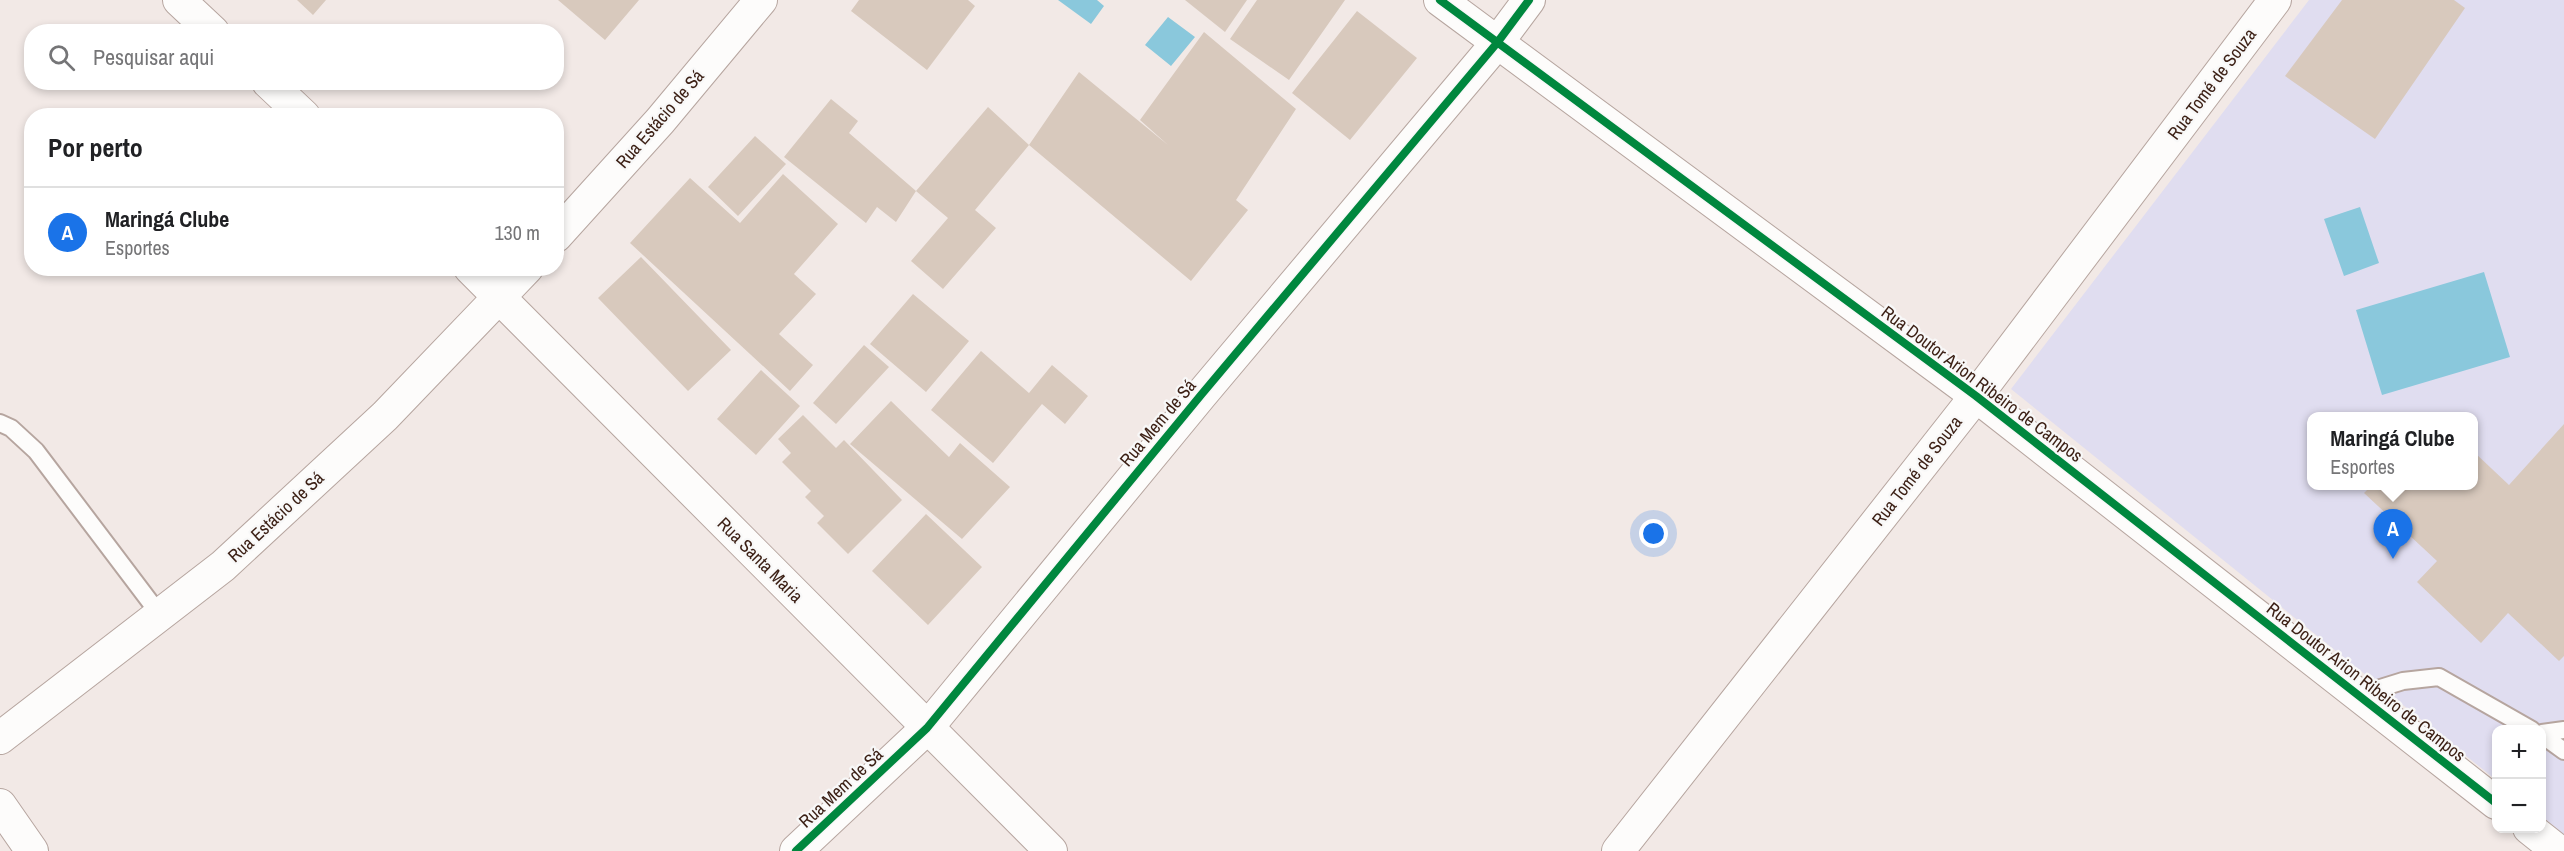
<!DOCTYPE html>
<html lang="pt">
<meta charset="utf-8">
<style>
:root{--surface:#fff;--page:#f6f6f6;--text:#202124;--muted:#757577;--line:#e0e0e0;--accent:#1a73e8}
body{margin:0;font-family:"Archivo Narrow",sans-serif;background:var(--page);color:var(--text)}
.controls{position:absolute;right:18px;bottom:18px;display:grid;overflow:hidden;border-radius:12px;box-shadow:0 3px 9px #0003}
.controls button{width:54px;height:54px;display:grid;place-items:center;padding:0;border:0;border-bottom:2px solid var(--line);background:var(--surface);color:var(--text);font:30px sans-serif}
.you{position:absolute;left:1654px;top:534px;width:21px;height:21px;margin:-15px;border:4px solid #fff;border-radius:50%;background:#1a73e8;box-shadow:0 0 0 9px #1a73e833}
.badge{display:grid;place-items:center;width:39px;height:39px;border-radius:50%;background:var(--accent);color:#fff;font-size:20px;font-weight:700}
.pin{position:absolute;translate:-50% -50px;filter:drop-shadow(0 2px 3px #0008)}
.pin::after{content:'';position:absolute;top:32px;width:21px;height:18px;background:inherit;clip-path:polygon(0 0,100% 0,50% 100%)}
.popup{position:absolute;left:2307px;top:412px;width:171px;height:78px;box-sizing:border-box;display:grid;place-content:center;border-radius:12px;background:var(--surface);filter:drop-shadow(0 2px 4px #0005);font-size:20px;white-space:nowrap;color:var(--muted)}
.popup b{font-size:22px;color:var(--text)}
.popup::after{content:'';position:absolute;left:50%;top:100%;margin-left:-12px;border:12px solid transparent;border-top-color:var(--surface)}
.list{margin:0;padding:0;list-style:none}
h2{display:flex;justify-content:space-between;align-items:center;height:78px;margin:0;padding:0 24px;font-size:26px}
h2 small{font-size:20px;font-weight:400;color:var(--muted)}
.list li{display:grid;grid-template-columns:39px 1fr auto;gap:18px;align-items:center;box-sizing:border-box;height:90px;padding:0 24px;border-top:2px solid var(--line)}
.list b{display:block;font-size:22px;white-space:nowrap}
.list p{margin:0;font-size:20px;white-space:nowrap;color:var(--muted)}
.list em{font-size:20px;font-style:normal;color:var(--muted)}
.icon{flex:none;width:33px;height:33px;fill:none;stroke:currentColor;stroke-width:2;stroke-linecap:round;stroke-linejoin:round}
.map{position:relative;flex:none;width:2564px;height:851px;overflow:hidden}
.search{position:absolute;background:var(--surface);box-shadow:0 3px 9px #0003;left:24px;top:24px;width:540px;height:66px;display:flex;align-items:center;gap:15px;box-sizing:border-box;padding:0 21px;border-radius:24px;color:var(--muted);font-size:22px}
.panel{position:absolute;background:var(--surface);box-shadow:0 3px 9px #0003;left:24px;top:108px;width:540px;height:168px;border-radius:24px}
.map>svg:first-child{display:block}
.green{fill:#e0ddf0;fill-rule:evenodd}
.water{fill:#8ac8dc}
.building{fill:#d8c9bd}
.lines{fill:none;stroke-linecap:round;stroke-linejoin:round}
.lane-casing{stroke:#b6a59f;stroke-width:20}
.street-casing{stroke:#b6a59f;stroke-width:34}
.lane{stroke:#fdfcfb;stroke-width:16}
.street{stroke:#fdfcfb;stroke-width:32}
.cycleway-casing{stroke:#f8f8f8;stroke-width:11}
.cycleway{stroke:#00873e;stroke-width:8}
.labels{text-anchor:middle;stroke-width:4.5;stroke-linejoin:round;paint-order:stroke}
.street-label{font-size:18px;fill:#3b1f14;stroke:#f8f8f8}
</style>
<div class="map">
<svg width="2564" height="851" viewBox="0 0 2564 851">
<rect width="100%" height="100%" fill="#f2e9e6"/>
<path class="green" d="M2309,0H2564V835L2542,816V730H2496V780L2011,389ZM2312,416H2474V486H2312Z"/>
<path class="water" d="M1058,0H1097L1104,6L1091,24Z
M1168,17L1195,37L1171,66L1145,45Z
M2360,207L2379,263L2344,276L2324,219Z
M2484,272L2510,357L2382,395L2356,310Z"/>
<path class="building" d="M297,0H326L313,15Z
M558,0H639L605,40Z
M859,0H968L975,6L927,70L851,11Z
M1185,0H1247L1225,32Z
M1257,0H1345L1289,80L1230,39Z
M2342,0H2454L2465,8L2375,139L2285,76Z
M1357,11L1417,58L1350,140L1292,93Z
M1204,32L1296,109L1236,200L1248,210L1191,281L1029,145L1079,72L1168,145L1140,120Z
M831,99L858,121L849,133L916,191L896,222L877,207L866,223L784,157Z
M988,107L1029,145L975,210L996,228L943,289L911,261L948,218L916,191Z
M755,136L786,164L738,216L708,187Z
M783,174L838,224L794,274L816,294L779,334L813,365L790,391L630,243L690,178L740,223Z
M641,257L731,350L688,391L598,298Z
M913,294L969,341L926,392L870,344Z
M864,345L889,367L836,424L813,403Z
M981,351L1029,393L1052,365L1088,396L1065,424L1042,404L993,463L931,410Z
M761,370L800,406L756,455L717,419Z
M891,401L949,457L960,443L1010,487L962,539L850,444Z
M803,415L836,448L844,440L902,500L848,554L817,523L824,516L805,497L811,491L782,462L791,453L778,439Z
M2564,424V656L2559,661L2508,613L2481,643L2417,582L2437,561L2364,493L2371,486H2474V452L2509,485Z
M926,514L982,567L928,625L872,571Z"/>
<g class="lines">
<defs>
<path id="lane" d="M0,423L11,428L36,451L160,615
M2358,695L2403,681L2439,677L2532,730
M2542,733L2564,730
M2542,735L2564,751"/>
<path id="street" d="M179,0L213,32
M1440,0L1976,396L2496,803
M268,82L304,116
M556,236L660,121L761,0
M470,268L1051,851
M0,738L223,566L385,416L527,268
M0,805L32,851
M2529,828L2558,851
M796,851L927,728L1201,395L1497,43L1529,0
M1618,851L1976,396L2275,0"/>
</defs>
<use href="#lane" class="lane-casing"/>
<use href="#street" class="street-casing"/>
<use href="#lane" class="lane"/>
<use href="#street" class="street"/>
<defs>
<path id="cycleway" d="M1440,0L1976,396L2496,803
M796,851L927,728L1201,395L1497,43L1529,0"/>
</defs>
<use href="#cycleway" class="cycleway-casing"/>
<use href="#cycleway" class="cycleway"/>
</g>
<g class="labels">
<g class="street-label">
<text transform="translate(2212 84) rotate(-53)" y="6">Rua Tomé de Souza</text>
<text transform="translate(660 119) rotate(-49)" y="6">Rua Estácio de Sá</text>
<text transform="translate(1982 384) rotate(37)" y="6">Rua Doutor Arion Ribeiro de Campos</text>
<text transform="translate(1158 423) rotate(-50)" y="6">Rua Mem de Sá</text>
<text transform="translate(1917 471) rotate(-52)" y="6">Rua Tomé de Souza</text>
<text transform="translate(276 517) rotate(-43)" y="6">Rua Estácio de Sá</text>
<text transform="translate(760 560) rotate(45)" y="6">Rua Santa Maria</text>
<text transform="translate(2366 682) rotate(38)" y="6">Rua Doutor Arion Ribeiro de Campos</text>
<text transform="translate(841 788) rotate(-43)" y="6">Rua Mem de Sá</text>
</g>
</g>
</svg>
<div class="controls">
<button>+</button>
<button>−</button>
</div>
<div class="you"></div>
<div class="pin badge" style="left:2393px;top:559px">A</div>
<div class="popup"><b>Maringá Clube</b>Esportes</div>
<div class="search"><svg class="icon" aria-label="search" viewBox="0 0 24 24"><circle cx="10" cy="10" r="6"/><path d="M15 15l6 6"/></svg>Pesquisar aqui</div>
<section class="panel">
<h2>Por perto<small></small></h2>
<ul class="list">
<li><span class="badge">A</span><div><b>Maringá Clube</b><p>Esportes</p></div><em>130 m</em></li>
</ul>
</section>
</div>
